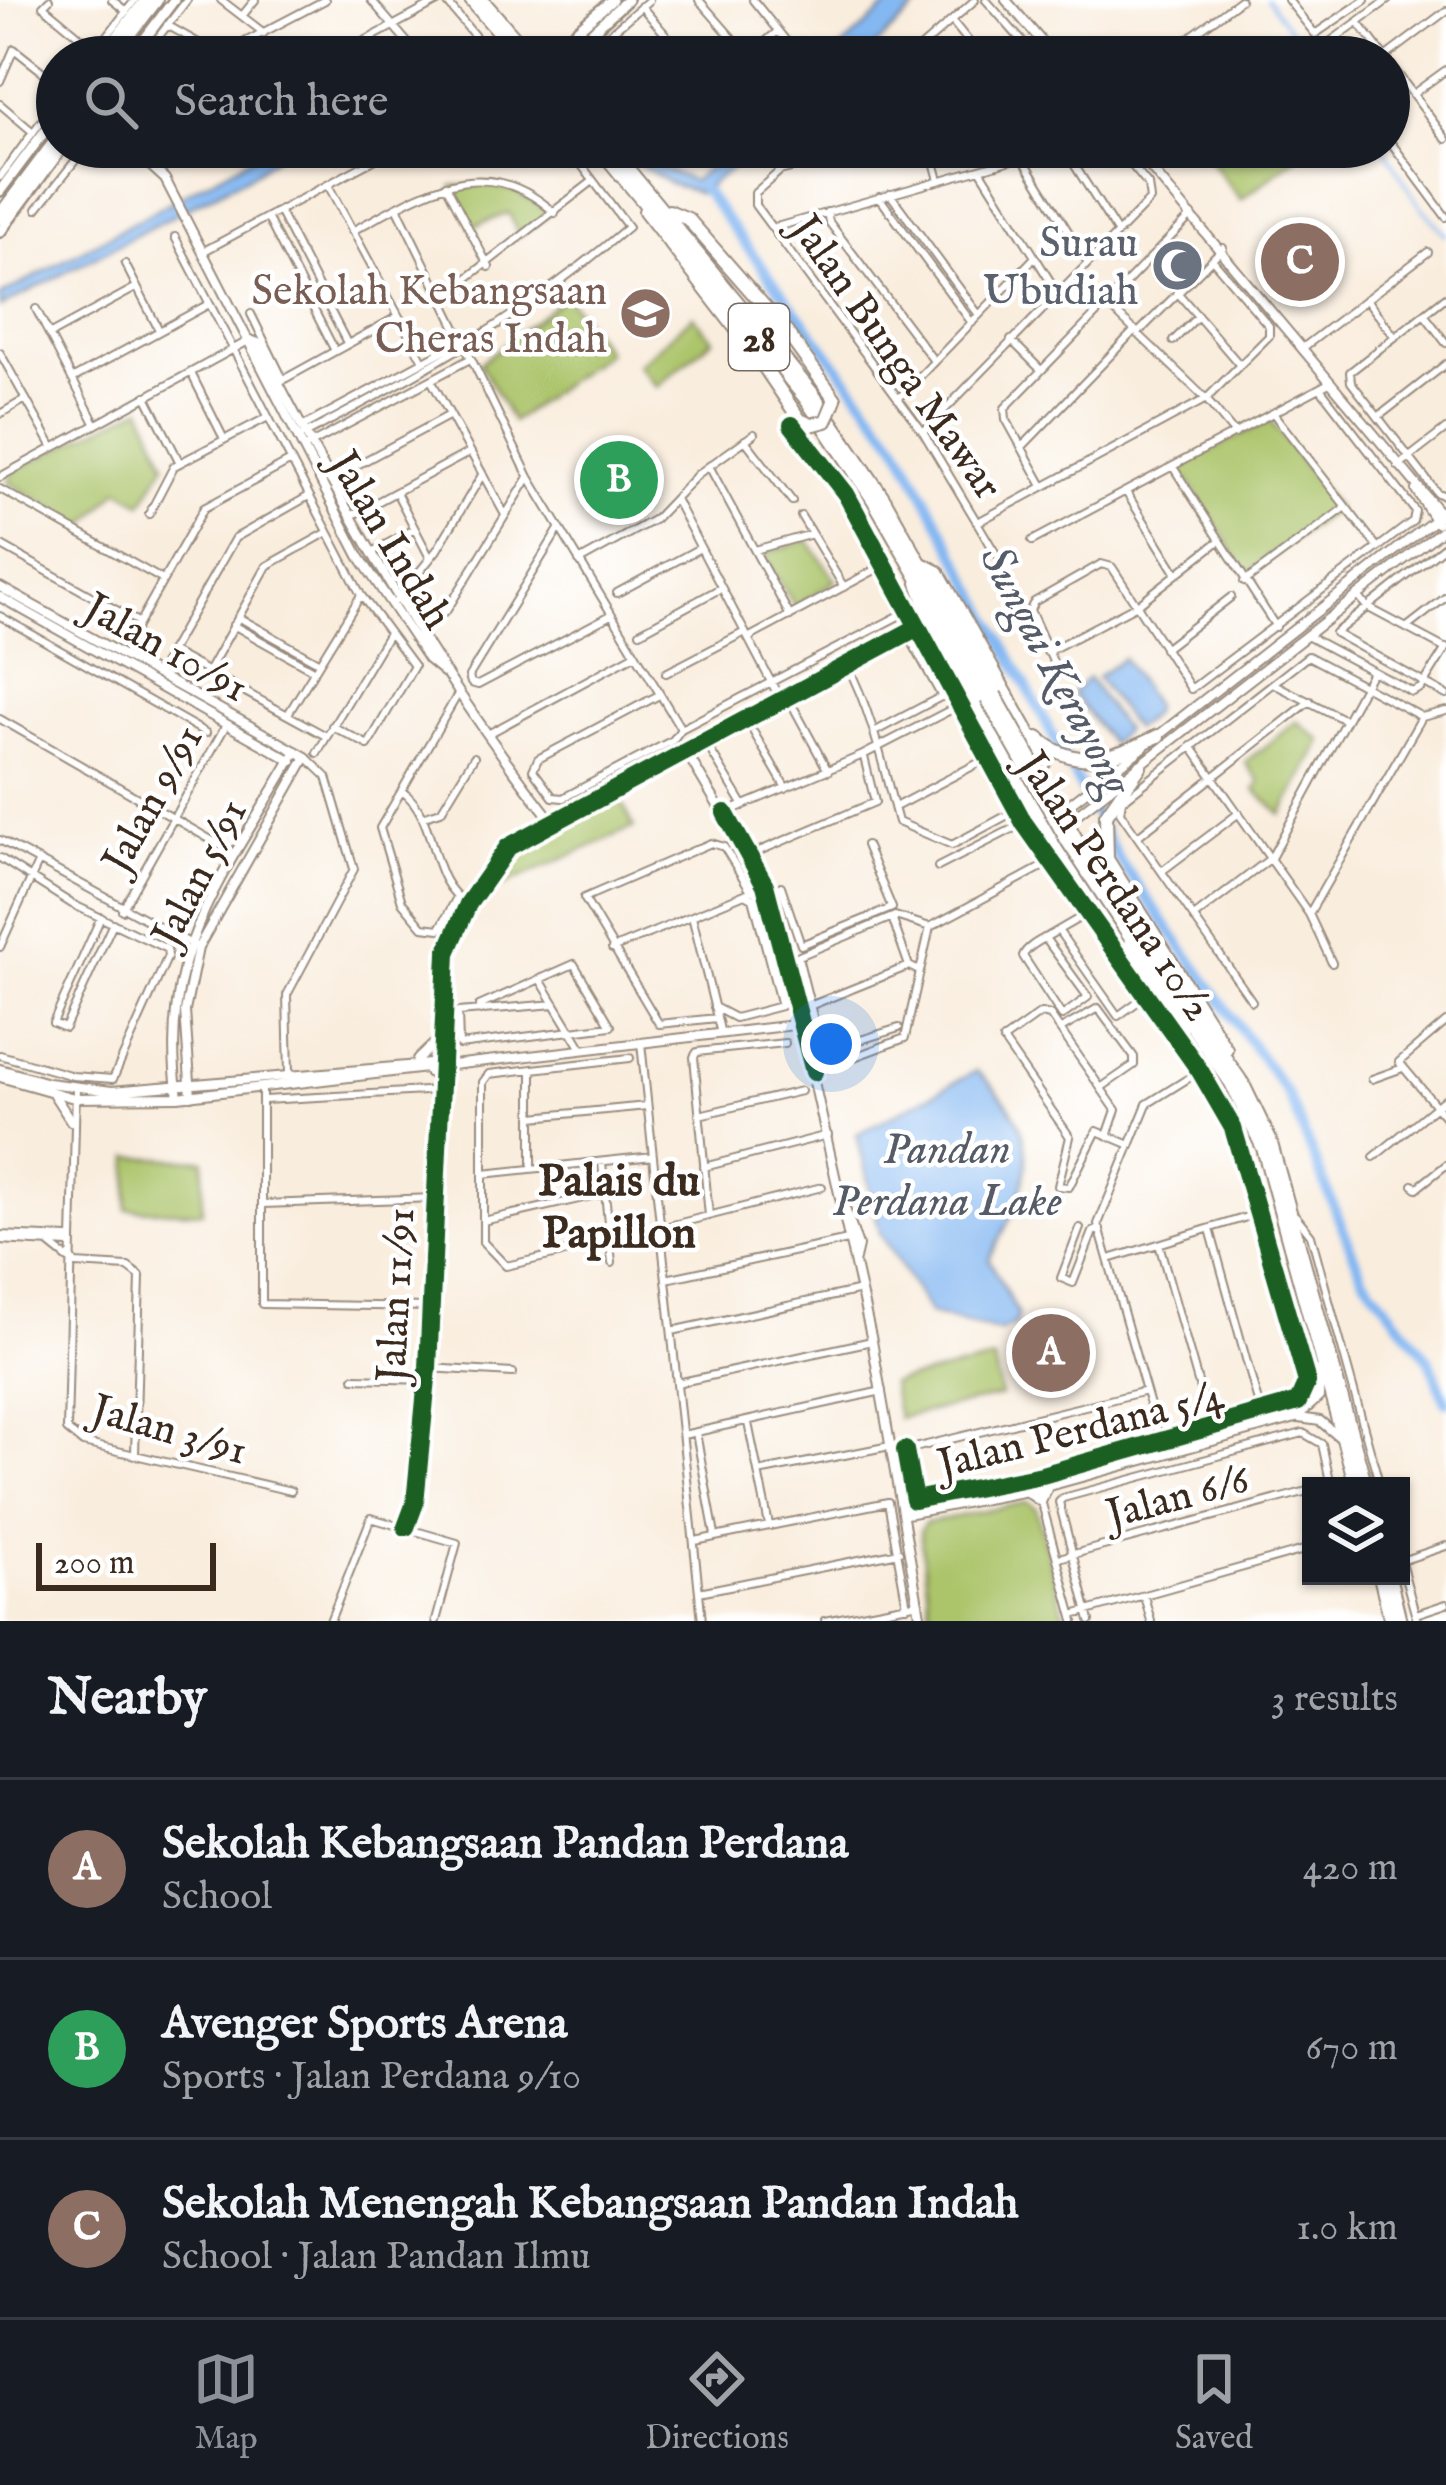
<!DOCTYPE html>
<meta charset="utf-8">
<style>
:root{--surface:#171b24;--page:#20242c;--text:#f1f3f6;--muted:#9ea1a6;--line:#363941;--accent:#8c9099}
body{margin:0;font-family:"IM FELL English",serif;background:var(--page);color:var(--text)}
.controls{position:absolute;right:36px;bottom:36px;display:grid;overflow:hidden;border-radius:0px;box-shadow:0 3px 9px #0004}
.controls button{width:108px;height:108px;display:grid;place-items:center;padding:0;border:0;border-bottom:3px solid var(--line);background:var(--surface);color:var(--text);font:60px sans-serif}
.scale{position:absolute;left:36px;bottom:30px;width:180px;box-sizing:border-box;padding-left:12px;border:6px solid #3b2a1e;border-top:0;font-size:33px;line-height:42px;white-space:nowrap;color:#3b2a1e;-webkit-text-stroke:9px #fff;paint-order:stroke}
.you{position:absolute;left:831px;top:1044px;width:42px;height:42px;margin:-30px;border:9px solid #fff;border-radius:50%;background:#1a73e8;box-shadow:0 0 0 18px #1a73e833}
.badge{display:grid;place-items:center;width:78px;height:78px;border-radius:50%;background:var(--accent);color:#fff;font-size:39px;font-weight:700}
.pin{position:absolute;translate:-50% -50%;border:6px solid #fff;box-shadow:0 3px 12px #0006}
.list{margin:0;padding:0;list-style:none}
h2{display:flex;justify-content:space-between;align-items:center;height:156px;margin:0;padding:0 48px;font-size:51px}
h2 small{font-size:39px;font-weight:400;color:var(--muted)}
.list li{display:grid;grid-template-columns:78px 1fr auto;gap:36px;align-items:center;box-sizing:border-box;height:180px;padding:0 48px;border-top:3px solid var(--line)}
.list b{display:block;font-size:45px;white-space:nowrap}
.list p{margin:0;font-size:39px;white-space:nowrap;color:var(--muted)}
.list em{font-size:39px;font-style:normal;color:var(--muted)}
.icon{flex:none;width:66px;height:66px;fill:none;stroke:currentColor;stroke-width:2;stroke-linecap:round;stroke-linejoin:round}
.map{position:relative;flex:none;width:1446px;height:1621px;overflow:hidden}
.search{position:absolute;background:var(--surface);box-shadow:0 3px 9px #0004;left:36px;right:36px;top:36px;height:132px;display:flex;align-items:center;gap:30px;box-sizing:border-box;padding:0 42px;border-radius:66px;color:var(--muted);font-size:45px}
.sheet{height:696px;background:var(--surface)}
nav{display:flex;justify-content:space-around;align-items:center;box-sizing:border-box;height:168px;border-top:3px solid var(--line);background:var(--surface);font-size:33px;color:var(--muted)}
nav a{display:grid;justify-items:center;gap:6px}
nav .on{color:var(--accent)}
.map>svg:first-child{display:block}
.green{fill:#acc46a;stroke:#747744;stroke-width:3}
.water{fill:#84b8f2;stroke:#607188;stroke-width:3}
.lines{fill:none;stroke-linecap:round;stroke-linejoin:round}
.stream{stroke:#84b8f2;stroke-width:3}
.river{stroke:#84b8f2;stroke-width:10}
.minor-casing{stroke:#9a8c7e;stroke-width:10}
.tertiary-casing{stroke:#9a8c7e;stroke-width:12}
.secondary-casing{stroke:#9a8c7e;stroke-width:14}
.trunk-casing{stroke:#9a8c7e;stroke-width:16}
.motorway-casing{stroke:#9a8c7e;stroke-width:18}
.minor{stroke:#fff;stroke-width:6}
.tertiary{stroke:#fff;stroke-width:8}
.secondary{stroke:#fff;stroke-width:9}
.trunk{stroke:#fff;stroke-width:12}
.motorway{stroke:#fff;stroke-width:14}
.trunk-bridge-casing{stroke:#9a8c7e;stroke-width:16;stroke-linecap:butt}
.trunk-bridge{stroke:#fff;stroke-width:12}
.cycleway-casing{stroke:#fff;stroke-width:26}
.cycleway{stroke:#1b5e20;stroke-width:18}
.labels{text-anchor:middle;stroke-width:9;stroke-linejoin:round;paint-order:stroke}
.shield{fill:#fff;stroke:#766a62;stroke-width:3}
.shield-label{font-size:39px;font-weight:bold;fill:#3b2a1e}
.worship-label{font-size:42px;fill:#5b616d;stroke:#fff;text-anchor:end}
.education-label{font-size:42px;fill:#785e54;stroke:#fff;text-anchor:end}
.street-label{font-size:42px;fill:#3b2a1e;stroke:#fff}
.water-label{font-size:45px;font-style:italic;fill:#555c68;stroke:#fff}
.neighbourhood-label{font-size:45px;font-weight:bold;fill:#3b2a1e;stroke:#fff}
</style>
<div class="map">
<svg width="1446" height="1621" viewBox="0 0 1446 1621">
<rect width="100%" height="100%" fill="#fff"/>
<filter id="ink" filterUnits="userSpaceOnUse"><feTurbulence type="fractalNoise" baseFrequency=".00833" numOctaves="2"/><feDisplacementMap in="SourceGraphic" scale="24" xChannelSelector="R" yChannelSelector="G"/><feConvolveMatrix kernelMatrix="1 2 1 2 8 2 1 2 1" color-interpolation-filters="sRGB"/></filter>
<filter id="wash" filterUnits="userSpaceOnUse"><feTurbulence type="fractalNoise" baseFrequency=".004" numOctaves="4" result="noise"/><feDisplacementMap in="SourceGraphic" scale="48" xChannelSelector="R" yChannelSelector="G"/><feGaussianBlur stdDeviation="2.7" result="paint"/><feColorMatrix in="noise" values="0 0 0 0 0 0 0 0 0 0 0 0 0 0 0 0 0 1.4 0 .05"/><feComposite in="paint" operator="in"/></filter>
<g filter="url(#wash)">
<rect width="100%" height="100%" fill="#f9eddd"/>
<path class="green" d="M1206,147H1310L1241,200L1202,150Z
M483,185L513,190L551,212L519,236L509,213L472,227L453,186Z
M566,296L607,352L512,422L480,363Z
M693,316L713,339L657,387L638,365Z
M142,407L166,463L142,503L119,489L85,526L8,482L12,472Z
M1270,420L1337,509L1247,573L1179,467Z
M808,540L836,581L795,607L765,558L768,552Z
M1297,721L1322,741L1282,815L1255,790L1260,783L1245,762Z
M619,797L634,827L502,886L497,875L513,855Z
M130,1157L204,1160L202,1212L127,1209Z
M994,1360L1001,1396L898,1418L891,1383Z
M1027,1502L1036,1508L1066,1621H931L920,1531L925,1523Z"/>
<path class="water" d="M895,0H925L864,57H832Z
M270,147H288L256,172L0,307V296Z
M611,147L693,181L731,147H760L699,193L671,184Z
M1123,658L1153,704L1152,714L1134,729L1097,677Z
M1088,678L1124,730L1111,744L1072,693Z
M976,1071C1051,1136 1031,1182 989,1259L1018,1315L1015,1324L1000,1332L930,1314L880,1233L857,1134Z"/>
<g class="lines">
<path class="stream" d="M1267,0L1311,57
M1383,147L1418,203L1446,235"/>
<path class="river" d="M700,185L898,445L1118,858L1288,1095L1362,1275L1429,1360L1446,1402"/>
</g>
</g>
<g filter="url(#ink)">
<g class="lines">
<defs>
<path id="minor" d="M49,0L43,6L96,50
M112,0L126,11
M221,0L264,33
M371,0L420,57
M445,0L492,57
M699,0L748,56
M753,0L799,57
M986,0L1036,57
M1288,0L1315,34L1365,0
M641,6L685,57
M242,16L255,0
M952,21L981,57
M1358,22L1385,57
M167,25L220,55L325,0
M91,57L135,0
M143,57L187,0
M335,57L441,0
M582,57L649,0
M663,57L676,46
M747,57L778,31
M910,57L975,0
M1163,57L1240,0
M1328,57L1327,44L1388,0
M1385,57L1446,11
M1389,62L1446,139
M0,81L14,49L57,83
M1413,94L1446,70
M0,104L33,132
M1389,140L1446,217
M688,147L697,152L707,147
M807,147L755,193V205L923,432L996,554
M930,147L939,180
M1063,147L1117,232
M1022,157L1086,260
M149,161L164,147
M1075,166L1101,147
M980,169L1057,292
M779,171L880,147
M0,177L57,100
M328,185L423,361
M446,185L489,267
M890,194L979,315
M879,197L972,323
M397,207L529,477L681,729
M37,209L86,147
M279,211L347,343
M827,212L829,222L934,361
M267,217L335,351
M773,228L1022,157L1033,147
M352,231C422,194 483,148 555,213
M175,237L361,595L414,666L368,745L332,726
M204,251L398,147
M125,264L159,330
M1177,292L1238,363
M444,296L593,181
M1446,297L1350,372L1351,382L1437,493L1446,496
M1366,299L1395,337
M1107,304L1206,399L1235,434
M36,309L95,423
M251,314L283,379
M1424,314L1446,343
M1138,333L1223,248
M49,335L137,287
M1011,340L1041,370
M1173,341L1198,316
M1304,347L1428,252
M0,353L51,444
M191,373L224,439
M72,379L209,304
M431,380L504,513
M279,382L397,317
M146,396L180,463
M898,399L1035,257
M1273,413L1378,548
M0,414L26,399
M1378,417L1446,364
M792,425L846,494L1024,823L1200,1071L1233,1128L1307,1382L1298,1402L1042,1475L914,1500L905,1450
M302,427L465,339
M923,432L1150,200L1148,185L1117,147
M303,435C422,373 526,315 628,227L577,159L559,147
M745,440L792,501
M307,446L468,360
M1022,447L1135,330
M709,466L790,616
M1398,466L1446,429
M1173,467L1276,627
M0,477L250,340
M329,480L450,415
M1043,486L1006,419L1005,408L1192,215
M0,489L163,580
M396,492L430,558
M1126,492L1177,574
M675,499L780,699
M149,514L174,466L268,417
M351,516L470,452
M801,516L844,587
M978,522L1206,399L1269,336V326L1212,259
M559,529L469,676L471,683L478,685L611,615
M1032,541L1331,382
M0,545L138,622
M1446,545L1335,633L1446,695
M755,550L812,534
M372,552L415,529
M579,561L655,519L698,474L754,434
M1244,582L1346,507
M617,593L700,548
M1358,596L1367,607L1446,649
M396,601L437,550L482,475
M0,616L206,733
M238,617L318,662
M233,625L313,670
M1406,628L1446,597
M640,632L721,588
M421,633L447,610L529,477
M907,633L942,697
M1307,636L1412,692L1421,688L1446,648
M748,638L886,564
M126,646L204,508L291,461
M1164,649L1231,597
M170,651L326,736
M1047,652L1137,605L1219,541
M847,665C873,715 883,767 898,822L952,845L1017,810
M162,666L235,538L309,496
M208,672L267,566L328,532
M666,673L745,632
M1059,675L1030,610L1034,602L1101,564L1112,567L1191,689L1413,521L1415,511L1320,388
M1274,684L1345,720
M659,695L538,759L533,770L553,797L563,798L673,740L681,729L910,610
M795,710L828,771
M288,714L361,595
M1422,717L1446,711
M0,719L234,853
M876,731L952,691
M754,733L786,788
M488,734L634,655
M1191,746L1309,914L1332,963
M685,750L918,627
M317,753L389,633
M712,753L744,806
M402,791C440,819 426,881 468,904
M895,807L988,758
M725,813L863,755L960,705
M425,816L441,811L474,757
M1138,836L1310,701
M0,840L195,946
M866,845L892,908
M750,855L875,802L864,757
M0,858L72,904L167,949L168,956L113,1079L73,1076L0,1055
M938,867L1024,823
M1162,871L1239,813
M781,886L801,945L892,908
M457,897L440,929L423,927L402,902L380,828L458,694
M122,910L226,725
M1309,914L1422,717
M692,916L721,1034
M101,917L53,1023L65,1028L113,923
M1194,917L1271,858L1372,672
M892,918L909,966
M930,927L1053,861
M1060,933L1118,1016L1147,995
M1045,938L1088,997L1062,1016L1023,956C1026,947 1041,940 1050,935L1088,913
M0,947L38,863
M612,949L764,886
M798,957L822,1052L899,1028
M787,961L895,916L930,927
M541,981L582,1049
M1252,1001L1120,812L1122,801L1308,656L1422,717
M812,1005L909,966L919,971
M714,1007L735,1018L781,1006L753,898L745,894
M481,1011L479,1006L574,964L611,1026L459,1045L458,1012L555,1004
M717,1018L659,1024L584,898L711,843L724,847L751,891
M1446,1022L1399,1062L1446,1118
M1061,1029L1098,1008L1134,1057V1065L1102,1087
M641,1043L702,1621
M532,1069V1168
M814,1072L905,1038L930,927
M289,1073L287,995L354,869L327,777L306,757
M1372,1079L1400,1069
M76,1088L67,1430L83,1443L291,1491
M262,1089V1304L429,1307
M264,1100L443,1090
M699,1115L801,1091
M533,1117L647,1106
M1108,1133L1116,1110L1050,1015L1041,1013L1003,1040L1070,1137L1058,1186L1069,1187L1097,1131L1128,1144
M1374,1157L1446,1098
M602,1162L612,1263
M704,1167L828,1135
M483,1174L653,1156
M1413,1185L1417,1188L1446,1165
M263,1204L435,1198
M709,1216L694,1057L697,1052L785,1043
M1296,1216L1311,1235L1380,1486
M483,1221L605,1193
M661,1228L822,1187
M1080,1228L1061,1278L1073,1283L1093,1232L1100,1229
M1210,1229L1261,1413
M0,1235L68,1238
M0,1240L68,1244
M610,1242L506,1266L483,1242V1082L489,1074L630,1058
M48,1243L68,1259
M1159,1244L1211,1428
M70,1255L75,1264L128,1267L140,1276L135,1454
M1109,1259L1260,1213
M666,1279L848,1240
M672,1331L861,1290
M428,1368L513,1373
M354,1378L427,1380
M677,1383L872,1341
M748,1423L769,1525
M696,1433L715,1535
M683,1435L882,1391
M894,1453L1146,1391
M1164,1454L1098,1224L1147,1104L1200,1071
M758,1472L890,1446
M1038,1489L1074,1621
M406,1527L415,1503L428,1368L444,1066
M695,1541L888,1502L907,1606
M1059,1558L1311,1490
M1401,1561L1446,1546
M1401,1562L1417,1621
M699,1592L899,1552
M1144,1596L1151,1621
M1416,1614L1446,1604
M1073,1615L1311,1548
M330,1621L371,1518L457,1543L436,1621
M825,1621L919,1603
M1090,1621L1059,1502L1063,1498L1303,1433L1322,1444L1331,1486"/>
<path id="tertiary" d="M1006,0L1055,57
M130,147L165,179L359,556L428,659L445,673
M1133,147L1446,520
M250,340L258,343C344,510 435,673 552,821
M1416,490L1437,523
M0,587L306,757L198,948L185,1011L191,1096
M0,597L292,761
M1155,738L1446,511
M1060,811L1144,747
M1067,822L1446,527
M417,1060L440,1038
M444,1064L441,993L447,953L496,858L552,821L685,750L765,885L787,961L872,1341L921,1621
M0,1069L48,1083L112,1091L442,1063
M427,1070L443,1085
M0,1077L74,1098L178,1097L803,1024
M54,1095L71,1121
M178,1097C156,950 227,872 296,751
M840,1194L858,1246L855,1259
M1299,1418L1320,1421L1343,1440
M1028,1493L1041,1502L1048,1487
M906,1514L1038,1489L1296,1418L1319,1397L1320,1371"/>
<path id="secondary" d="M530,55L557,47L612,0
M101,57L145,0
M131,57L174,0
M564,57L627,0
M0,191L57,115
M0,232L63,147"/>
<path id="trunk" d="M471,0L520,57
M482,0L532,57
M598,147L805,398L874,501L987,699
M610,147L813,394L883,497L995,695
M645,211L754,352
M669,211L688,219L785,330
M924,565L938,572L1045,762L1033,777
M918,583L937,632L1044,822L1173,1014L1187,1024
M1038,738C1077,773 1116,757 1158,736
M1140,767L1106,815L1107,859L1226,1049
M1139,933L1243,1084L1270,1140L1366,1486
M1131,938L1231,1083L1263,1148L1356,1486
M1380,1576L1391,1621
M1389,1576L1400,1621"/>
<path id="motorway" d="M111,57L155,0
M0,217L57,141"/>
</defs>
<use href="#minor" class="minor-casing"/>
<use href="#tertiary" class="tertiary-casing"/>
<use href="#secondary" class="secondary-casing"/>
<use href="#trunk" class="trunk-casing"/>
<use href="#motorway" class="motorway-casing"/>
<use href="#minor" class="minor"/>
<use href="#tertiary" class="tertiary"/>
<use href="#secondary" class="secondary"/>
<use href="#trunk" class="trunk"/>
<use href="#motorway" class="motorway"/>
<defs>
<path id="trunk-bridge" d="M754,352L800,420L811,425L826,421L835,399L785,330
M995,695L1075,837L1139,933
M987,699L1068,842L1131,938"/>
</defs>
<use href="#trunk-bridge" class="trunk-bridge-casing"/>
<use href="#trunk-bridge" class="trunk-bridge"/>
<defs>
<path id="cycleway" d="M792,425L846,494L1024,823L1200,1071L1233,1128L1307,1382L1298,1402L1042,1475L914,1500L905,1450
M725,813L765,885L814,1072
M406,1527L415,1503L428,1368L447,953L468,904L508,847L918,627"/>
</defs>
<use href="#cycleway" class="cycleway-casing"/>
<use href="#cycleway" class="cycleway"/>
</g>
</g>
<defs>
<symbol id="mosque-disc" viewBox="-11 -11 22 22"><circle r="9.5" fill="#6b7280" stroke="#fff"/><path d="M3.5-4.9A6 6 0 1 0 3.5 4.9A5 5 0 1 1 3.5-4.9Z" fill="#fff"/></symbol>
<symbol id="school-disc" viewBox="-11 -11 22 22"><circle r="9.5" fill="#8d6e63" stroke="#fff"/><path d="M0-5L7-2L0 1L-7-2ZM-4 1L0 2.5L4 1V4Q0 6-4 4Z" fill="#fff"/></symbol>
</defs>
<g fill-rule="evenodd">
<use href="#mosque-disc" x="1148" y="236" width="59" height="59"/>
<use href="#school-disc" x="616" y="284" width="59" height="59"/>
</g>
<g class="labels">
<rect class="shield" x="729" y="304" width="60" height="66" rx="9"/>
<g class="shield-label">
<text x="759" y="351">28</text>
</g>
<g class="worship-label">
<text x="1138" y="256">Surau<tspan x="1138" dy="48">Ubudiah</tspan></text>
</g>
<g class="education-label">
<text x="607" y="304">Sekolah Kebangsaan<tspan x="607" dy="48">Cheras Indah</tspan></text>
</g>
<g class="street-label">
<text transform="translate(898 356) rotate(55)" y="15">Jalan Bunga Mawar</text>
<text transform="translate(392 539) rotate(59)" y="15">Jalan Indah</text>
<text transform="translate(167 646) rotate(29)" y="15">Jalan 10/91</text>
<text transform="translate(151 798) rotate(-61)" y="15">Jalan 9/91</text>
<text transform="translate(198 872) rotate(-63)" y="15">Jalan 5/91</text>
<text transform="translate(1117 885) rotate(56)" y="15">Jalan Perdana 10/2</text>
<text transform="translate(394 1295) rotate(-87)" y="15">Jalan 11/91</text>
<text transform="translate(170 1428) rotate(16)" y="15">Jalan 3/91</text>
<text transform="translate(1080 1428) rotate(-14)" y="15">Jalan Perdana 5/4</text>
<text transform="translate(1177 1495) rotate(-15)" y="15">Jalan 6/6</text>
</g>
<g class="water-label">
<text transform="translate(1058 669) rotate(62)" y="16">Sungai Kerayong</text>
<text x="947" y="1163">Pandan<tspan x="947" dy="52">Perdana Lake</tspan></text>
</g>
<g class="neighbourhood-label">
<text x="619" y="1195">Palais du<tspan x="619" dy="52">Papillon</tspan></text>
</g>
</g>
</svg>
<div class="controls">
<button><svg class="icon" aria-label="layers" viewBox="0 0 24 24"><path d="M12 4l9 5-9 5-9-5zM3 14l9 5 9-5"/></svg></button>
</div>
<div class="scale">200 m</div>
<div class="you"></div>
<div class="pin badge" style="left:1051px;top:1353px;background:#8d6e63">A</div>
<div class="pin badge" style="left:619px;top:480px;background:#2e9e5b">B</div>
<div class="pin badge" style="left:1300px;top:262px;background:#8d6e63">C</div>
<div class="search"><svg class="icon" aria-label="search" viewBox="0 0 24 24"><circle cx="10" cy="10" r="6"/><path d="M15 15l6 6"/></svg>Search here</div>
</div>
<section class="sheet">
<h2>Nearby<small>3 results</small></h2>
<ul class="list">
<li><span class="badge" style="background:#8d6e63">A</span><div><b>Sekolah Kebangsaan Pandan Perdana</b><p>School</p></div><em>420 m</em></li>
<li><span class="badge" style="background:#2e9e5b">B</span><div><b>Avenger Sports Arena</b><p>Sports · Jalan Perdana 9/10</p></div><em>670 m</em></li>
<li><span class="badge" style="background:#8d6e63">C</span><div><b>Sekolah Menengah Kebangsaan Pandan Indah</b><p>School · Jalan Pandan Ilmu</p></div><em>1.0 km</em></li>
</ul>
</section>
<nav>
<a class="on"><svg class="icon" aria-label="map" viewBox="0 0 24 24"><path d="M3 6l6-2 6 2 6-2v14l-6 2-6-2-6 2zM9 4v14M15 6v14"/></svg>Map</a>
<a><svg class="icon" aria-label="directions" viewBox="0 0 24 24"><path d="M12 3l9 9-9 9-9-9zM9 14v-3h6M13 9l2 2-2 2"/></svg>Directions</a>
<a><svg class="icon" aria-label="saved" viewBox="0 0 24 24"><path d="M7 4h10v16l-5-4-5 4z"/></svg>Saved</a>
</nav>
